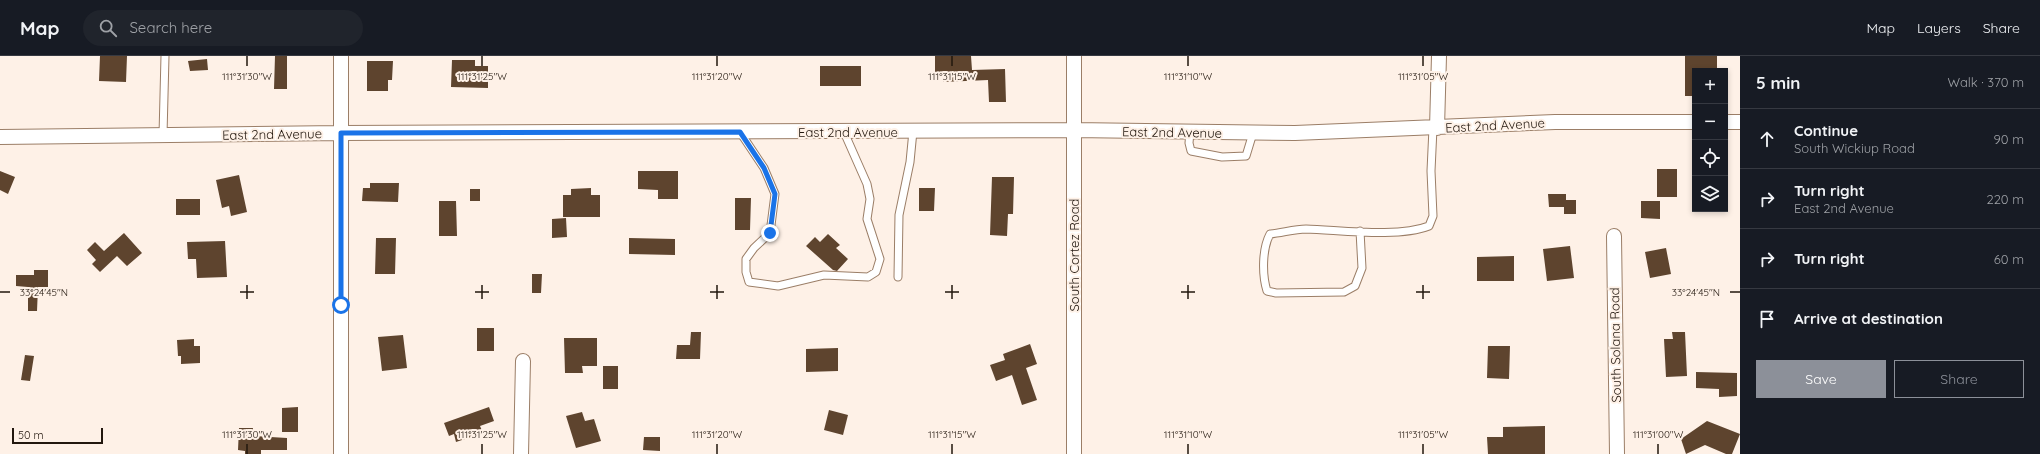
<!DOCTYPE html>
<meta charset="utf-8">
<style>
:root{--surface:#171b24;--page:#20242c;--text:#f1f3f6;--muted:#9ea1a6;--line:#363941;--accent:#8c9099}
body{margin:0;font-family:Quicksand,sans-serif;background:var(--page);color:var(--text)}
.controls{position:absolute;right:12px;top:12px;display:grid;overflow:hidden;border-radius:0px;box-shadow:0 2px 6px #0003}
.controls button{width:36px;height:36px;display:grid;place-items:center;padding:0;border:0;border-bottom:1px solid var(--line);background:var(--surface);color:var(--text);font:20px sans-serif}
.scale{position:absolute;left:12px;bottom:10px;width:91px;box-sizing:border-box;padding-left:4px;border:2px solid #22170e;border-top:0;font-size:11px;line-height:14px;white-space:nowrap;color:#22170e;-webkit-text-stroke:3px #fef1e7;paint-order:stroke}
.stop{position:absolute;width:12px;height:12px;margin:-9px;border:3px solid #1a73e8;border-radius:50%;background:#fff}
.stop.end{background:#1a73e8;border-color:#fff;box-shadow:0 1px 4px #0008}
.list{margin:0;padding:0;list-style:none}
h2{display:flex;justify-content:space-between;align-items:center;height:52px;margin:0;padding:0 16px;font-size:17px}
h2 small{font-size:13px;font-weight:400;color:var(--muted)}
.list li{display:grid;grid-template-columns:26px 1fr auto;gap:12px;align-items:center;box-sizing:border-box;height:60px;padding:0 16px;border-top:1px solid var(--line)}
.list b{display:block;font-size:15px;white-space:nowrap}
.list p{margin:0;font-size:13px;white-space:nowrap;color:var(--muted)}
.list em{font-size:13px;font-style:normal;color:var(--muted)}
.actions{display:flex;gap:8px;padding:12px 16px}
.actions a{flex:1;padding:9px 0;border:1px solid var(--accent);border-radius:0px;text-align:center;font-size:14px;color:var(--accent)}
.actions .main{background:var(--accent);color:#fff}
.icon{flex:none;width:22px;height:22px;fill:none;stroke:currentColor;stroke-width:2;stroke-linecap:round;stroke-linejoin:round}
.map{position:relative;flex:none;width:1740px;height:398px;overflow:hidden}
header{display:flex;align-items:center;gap:24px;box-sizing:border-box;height:56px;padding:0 20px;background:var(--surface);border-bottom:1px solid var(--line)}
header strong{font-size:19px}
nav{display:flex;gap:22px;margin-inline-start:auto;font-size:14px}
.search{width:280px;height:36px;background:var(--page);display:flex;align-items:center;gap:10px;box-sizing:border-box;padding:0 14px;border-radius:22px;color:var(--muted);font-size:15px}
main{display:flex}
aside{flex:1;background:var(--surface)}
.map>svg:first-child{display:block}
.building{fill:#5e442e}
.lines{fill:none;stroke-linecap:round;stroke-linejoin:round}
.lane-casing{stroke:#9b7e67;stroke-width:9}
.street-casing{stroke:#9b7e67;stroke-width:16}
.lane{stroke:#fff;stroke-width:7}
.street{stroke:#fff;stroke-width:14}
.route{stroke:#1a73e8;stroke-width:5}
.ticks{fill:none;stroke:#22170e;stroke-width:1.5}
.labels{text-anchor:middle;stroke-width:4;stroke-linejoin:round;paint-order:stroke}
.street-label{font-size:13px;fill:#22170e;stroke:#fef1e7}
.ticks-label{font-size:10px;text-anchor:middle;fill:#22170e;stroke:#fef1e7;stroke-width:4;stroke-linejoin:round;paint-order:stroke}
</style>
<header>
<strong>Map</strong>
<div class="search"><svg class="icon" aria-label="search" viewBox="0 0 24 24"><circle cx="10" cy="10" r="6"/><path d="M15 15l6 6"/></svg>Search here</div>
<nav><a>Map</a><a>Layers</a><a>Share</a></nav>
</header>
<main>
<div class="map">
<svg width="1740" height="398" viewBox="0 0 1740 398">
<rect width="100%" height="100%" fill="#fef1e7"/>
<path class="building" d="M100,0H127L126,26L99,25Z
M275,0H287V33H274Z
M935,0H971L972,14L1005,13L1006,46H989L988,24L943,26V18H935Z
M1685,0H1717V15H1695V40H1685Z
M207,3L208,14L190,15L188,5Z
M452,4H475V10H488V32L451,31Z
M367,5H393L392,24H388V35H367Z
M820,10H861V30H820Z
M1657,113H1677V141H1657Z
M0,115L15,121L8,138L0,134Z
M638,115H678V143H658V134L638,133Z
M239,119L247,156L231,160L229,150L222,152L216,124Z
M992,121H1014L1013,158H1008L1007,180L990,179Z
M370,127H399L398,146L362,145L363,132H370Z
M591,132V139H600V161H563V139H571V133Z
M919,132H935L934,155H919Z
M470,133H480V145H470Z
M1548,138H1566V144H1576V158H1564V151H1549Z
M735,142H751L750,174H735Z
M176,143H200V159H176Z
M439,145H456L457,180H439Z
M1641,145H1660V163L1641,162Z
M566,162L567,181L552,182V163Z
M124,177L142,197L127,210L117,200L100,216L92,208L96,204L87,194L95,186L104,195Z
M828,178L840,189L836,192L848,203L837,215L833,214L806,190L815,181L820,186Z
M376,182H396L395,218H375Z
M629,182L675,183V199L629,198Z
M225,185L227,221L197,222L196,203H188L187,186Z
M1570,190L1574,222L1547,225L1543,193Z
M1666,192L1671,218L1650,222L1645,196Z
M1514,200V225H1477V201Z
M34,214H48V231H38L37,255H28V231L16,230V219H34Z
M532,218H542L541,237H532Z
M477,272H494V295H477Z
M691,276H701L700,303H676L677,289H690Z
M1672,276H1685L1687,320L1666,321L1664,283H1673Z
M403,279L407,312L382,315L378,281Z
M564,282H597V310H582L583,317H565Z
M194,283V290H200V307L181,308V300H178L177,284Z
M1030,288L1037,308L1026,312L1037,344L1022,349L1012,319L996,325L990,309L1005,304L1003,298Z
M1488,290H1510L1509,323L1487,322Z
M838,292V315L806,316V293Z
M25,299L34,300L30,325L21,324Z
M603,310H618V333H603Z
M1696,316L1737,317V340L1719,341V333L1696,332Z
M298,351V376H282V352Z
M489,351L494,365L480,370L483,377L456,386L454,378L449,380L444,367Z
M829,354L848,359L843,379L824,374Z
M582,356L585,365L594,363L601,385L576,392L566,360Z
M1707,365L1740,378L1732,398H1726L1705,389L1686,398L1681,383Z
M1545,370V398H1488L1487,381H1503V371Z
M239,372H253L252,380L287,382V394H261V398H245V395L238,394Z
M644,381H660V395L643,394Z"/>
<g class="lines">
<defs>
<path id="lane" d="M740,76L764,112L775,138L770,177L754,192L746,203V216L749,226L778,230L824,219L868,221L876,216L880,203L867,163L870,143L867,128L844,76
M1190,76L1189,87L1191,95L1222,101L1246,100L1253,77
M163,79L165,0
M1360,175L1362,212L1355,230L1344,236L1276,237L1267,235C1262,219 1262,193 1270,178C1282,177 1294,173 1306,173C1341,174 1398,182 1429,170L1433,160L1431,115L1433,72
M898,221L899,159L910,106L913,75"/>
<path id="street" d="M1725,66H1740
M1437,72L1439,0
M0,81L341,77L1074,74L1295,77L1555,66H1695
M1614,180L1617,398
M341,398V0
M521,398L523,305
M1074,398V0"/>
</defs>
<use href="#lane" class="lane-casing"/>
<use href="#street" class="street-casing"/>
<use href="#lane" class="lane"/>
<use href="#street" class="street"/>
</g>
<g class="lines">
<path class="route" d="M341,249V77L740,76L764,112L775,138L770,177"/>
</g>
<path class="ticks" d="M247,0V10M482,0V10M717,0V10M952,0V10M1188,0V10M1423,0V10M247,229V243M482,229V243M717,229V243M952,229V243M1188,229V243M1423,229V243M0,236H10M240,236H254M475,236H489M710,236H724M945,236H959M1181,236H1195M1416,236H1430M1730,236H1740M247,388V398M482,388V398M717,388V398M952,388V398M1188,388V398M1423,388V398M1658,388V398"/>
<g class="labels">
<g class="street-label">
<text transform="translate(1495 69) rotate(-3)" y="5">East 2nd Avenue</text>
<text x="848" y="81">East 2nd Avenue</text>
<text transform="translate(1172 76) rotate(1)" y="5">East 2nd Avenue</text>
<text transform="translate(272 78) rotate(-1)" y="5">East 2nd Avenue</text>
<text transform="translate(1074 199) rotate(-90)" y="5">South Cortez Road</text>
<text transform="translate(1615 289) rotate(-91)" y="5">South Solana Road</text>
</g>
</g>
<g class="ticks-label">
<text x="247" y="24">111°31'30"W</text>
<text x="482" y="24">111°31'25"W</text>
<text x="717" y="24">111°31'20"W</text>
<text x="952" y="24">111°31'15"W</text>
<text x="1188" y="24">111°31'10"W</text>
<text x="1423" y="24">111°31'05"W</text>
<text x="44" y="240">33°24'45"N</text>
<text x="1696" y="240">33°24'45"N</text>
<text x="247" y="382">111°31'30"W</text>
<text x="482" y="382">111°31'25"W</text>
<text x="717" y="382">111°31'20"W</text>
<text x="952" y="382">111°31'15"W</text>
<text x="1188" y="382">111°31'10"W</text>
<text x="1423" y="382">111°31'05"W</text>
<text x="1658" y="382">111°31'00"W</text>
</g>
</svg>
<div class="controls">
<button>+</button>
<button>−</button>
<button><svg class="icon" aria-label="locate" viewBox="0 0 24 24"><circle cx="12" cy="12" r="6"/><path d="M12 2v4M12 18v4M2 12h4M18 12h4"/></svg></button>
<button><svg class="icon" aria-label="layers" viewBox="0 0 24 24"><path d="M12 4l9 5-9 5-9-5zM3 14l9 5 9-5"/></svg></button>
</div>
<div class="scale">50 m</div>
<div class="stop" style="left:341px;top:249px"></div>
<div class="stop end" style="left:770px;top:177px"></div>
</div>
<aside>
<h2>5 min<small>Walk · 370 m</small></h2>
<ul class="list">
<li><svg class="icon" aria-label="ahead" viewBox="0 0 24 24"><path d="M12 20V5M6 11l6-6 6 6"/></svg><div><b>Continue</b><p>South Wickiup Road</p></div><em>90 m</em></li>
<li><svg class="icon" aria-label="right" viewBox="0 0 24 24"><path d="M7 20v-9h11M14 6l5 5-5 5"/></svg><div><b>Turn right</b><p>East 2nd Avenue</p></div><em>220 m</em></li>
<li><svg class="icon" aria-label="right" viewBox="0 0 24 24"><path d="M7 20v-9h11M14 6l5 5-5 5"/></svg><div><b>Turn right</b></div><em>60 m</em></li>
<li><svg class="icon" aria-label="arrive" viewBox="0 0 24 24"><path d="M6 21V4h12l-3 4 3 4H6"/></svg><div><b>Arrive at destination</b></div></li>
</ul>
<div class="actions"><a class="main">Save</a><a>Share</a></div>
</aside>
</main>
